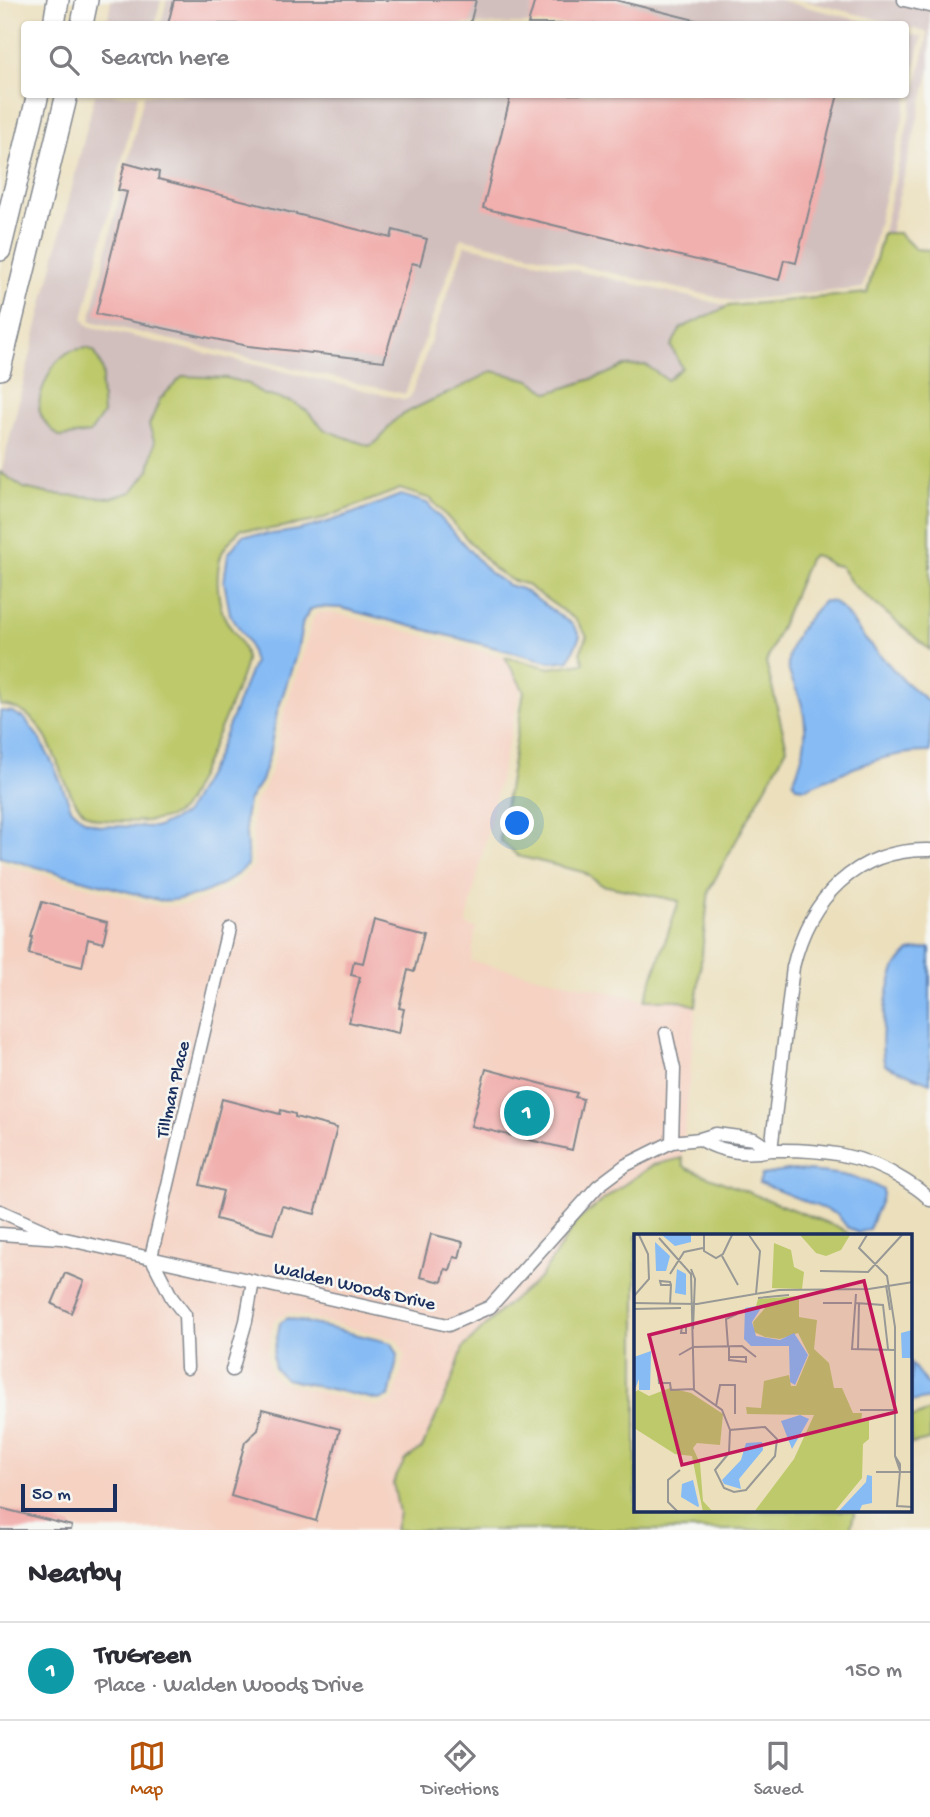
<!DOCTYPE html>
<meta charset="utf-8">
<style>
:root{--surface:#fff;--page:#f7f7f7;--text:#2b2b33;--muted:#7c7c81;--line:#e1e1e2;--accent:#b45309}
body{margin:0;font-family:"Gochi Hand",sans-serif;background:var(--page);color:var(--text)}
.scale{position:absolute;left:21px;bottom:18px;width:96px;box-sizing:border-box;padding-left:7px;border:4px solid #1b2f5e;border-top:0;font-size:19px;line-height:24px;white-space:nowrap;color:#1b2f5e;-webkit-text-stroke:5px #f6f6f2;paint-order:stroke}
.you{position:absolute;left:518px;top:824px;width:24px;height:24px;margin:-18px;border:5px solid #fff;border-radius:50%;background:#1a73e8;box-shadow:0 0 0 10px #1a73e833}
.badge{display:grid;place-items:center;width:46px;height:46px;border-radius:50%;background:var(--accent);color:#fff;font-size:23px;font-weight:700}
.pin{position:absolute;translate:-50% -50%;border:4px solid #fff;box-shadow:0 2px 7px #0006}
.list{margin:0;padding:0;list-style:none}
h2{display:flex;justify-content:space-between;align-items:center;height:91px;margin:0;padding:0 28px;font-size:30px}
h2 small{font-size:23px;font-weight:400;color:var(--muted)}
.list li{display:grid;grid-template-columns:46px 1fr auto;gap:21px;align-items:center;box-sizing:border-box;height:98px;padding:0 28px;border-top:2px solid var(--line)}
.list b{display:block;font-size:26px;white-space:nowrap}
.list p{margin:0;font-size:23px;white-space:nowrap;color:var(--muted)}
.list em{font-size:23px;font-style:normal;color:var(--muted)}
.icon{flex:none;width:38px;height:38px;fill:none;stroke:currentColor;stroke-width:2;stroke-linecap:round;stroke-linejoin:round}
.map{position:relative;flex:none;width:930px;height:1530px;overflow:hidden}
.search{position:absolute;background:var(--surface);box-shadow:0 2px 5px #0004;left:21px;right:21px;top:21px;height:77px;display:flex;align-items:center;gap:18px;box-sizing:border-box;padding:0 24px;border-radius:7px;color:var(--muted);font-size:26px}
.sheet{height:189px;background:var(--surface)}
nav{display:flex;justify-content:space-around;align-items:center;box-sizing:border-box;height:98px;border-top:2px solid var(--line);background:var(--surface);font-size:19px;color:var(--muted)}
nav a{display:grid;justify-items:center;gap:4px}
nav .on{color:var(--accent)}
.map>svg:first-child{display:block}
.built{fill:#f5d2c2;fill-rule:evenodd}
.industrial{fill:#d1bfbd;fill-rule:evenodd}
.green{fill:#bdc96b;stroke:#6c7c64;stroke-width:2}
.water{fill:#86bbf4;stroke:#5075a9;stroke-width:2}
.building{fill:#f1b0ae}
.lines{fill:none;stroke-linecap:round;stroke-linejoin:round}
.minor-casing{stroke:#83878d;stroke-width:15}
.primary-casing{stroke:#83878d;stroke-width:24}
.minor{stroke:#fff;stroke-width:12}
.primary{stroke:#fff;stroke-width:21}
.labels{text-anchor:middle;stroke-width:5;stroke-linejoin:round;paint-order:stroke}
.street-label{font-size:19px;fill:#1b2f5e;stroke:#f6f6f2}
.inset-road{fill:none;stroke:#989996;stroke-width:2}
.view{fill:#c2185b;fill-opacity:0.15;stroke:#c2185b;stroke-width:3.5}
.inset-edge{fill:none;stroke:#1b2f5e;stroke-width:3.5}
</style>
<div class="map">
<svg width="930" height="1530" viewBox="0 0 930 1530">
<rect width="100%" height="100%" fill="#f6f6f2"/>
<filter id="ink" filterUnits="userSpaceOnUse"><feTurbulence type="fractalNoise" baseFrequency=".0143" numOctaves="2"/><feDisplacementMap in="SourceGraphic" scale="14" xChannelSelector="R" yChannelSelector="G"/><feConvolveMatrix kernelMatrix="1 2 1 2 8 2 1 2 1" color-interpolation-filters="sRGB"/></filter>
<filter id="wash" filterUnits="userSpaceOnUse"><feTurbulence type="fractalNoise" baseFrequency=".00686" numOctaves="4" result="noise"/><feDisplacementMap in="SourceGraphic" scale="28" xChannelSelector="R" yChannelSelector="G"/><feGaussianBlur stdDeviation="1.57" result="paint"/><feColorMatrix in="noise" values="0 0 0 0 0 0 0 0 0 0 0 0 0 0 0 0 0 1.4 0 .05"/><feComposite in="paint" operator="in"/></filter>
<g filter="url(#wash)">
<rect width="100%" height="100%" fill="#ebdfbc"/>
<path class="built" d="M319,612L340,614L505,657L521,687L466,925L476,928L471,961L645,1000H677L696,1006L682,1158L653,1165L616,1190L577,1221L540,1278L503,1308L463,1348L452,1381L422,1448L405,1460L393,1483L399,1513L395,1530H0V863L161,906L187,905L233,887L254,866L252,819L255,801L267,783L275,758L283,715L303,654L313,618ZM289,1313L396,1339L405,1355L393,1401L377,1406L282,1383L271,1373L267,1356L274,1320Z"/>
<path class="industrial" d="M111,0H161L155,24H107Z
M167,0H779L874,24H161Z
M801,0H930V69L890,233H883L928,35L926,32L906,27V24H896Z
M906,33L922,37L863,288L733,301L461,238L405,394L90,321L144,95L906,94Z
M95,95H138L83,319L88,326L406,400L411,396L465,245L729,306L681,328L682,368L667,380L646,365L624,366L604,375L549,393L530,380L492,371L453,393L396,419L378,443L369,446L325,430L307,412L292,402L262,394L249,384L227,378L183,376L155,443L149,470L132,492L111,498L68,497L24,488L1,473ZM88,348L103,377L101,385L103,414L90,433L60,358L73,350Z"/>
<path class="green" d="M883,233H899L915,249L930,250V650L853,585L840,566C826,566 825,557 813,555L809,559L766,662L787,748L709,890L696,1006L677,1000H645L679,901L602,885L583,872L518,856L500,840L524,691L505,657L550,668L584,663L580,653L587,636L576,620L525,584L511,580L494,569L431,499L400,489L316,521L265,530L241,529L238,532C233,538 225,545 222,553C215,571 217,599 224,616C231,631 244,642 246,658C248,668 191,799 181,810C165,825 124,822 103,820C52,815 67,710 0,705V472L24,488L50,494L111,498L132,492L149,470L155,443L149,425L160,399L183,376L227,378L249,384L262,394L292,402L307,411L325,430L369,446C384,441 386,425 399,417C429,399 462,389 492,371L530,380L549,393L604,375L624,366L646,365L667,380L682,368L671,346L681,328L729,306L867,293Z
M88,348L95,352L102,368L103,377L101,385L103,414L90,433L60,437C52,430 43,423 40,412C36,398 50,366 62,357C69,350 78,349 88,348Z
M682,1158L683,1164L686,1168L840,1228L852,1236H636V1511H855L850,1530H395L399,1513L393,1483L405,1460L422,1448L452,1381L463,1348L503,1308L540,1278L577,1221L616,1190L653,1165Z
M930,1411V1440L911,1444V1418Z"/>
<path class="water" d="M401,495L427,503L490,573L508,585L522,589L573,625L580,636L569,660L551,662L341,608L318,607L311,609L303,621L297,652L277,713L269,756L261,781L248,801L245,819L248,865C223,888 196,899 162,901L0,857V711L12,712L25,719L39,738L54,766L71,808L84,820L100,826L158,827L185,814L214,762L254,662L248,642L230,614L224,581L228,554L243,535C302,537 347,515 401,495Z
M824,601L834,602L844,611L866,640L904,681L930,703V752C885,751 847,771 806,788L797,787L793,782C805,755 809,730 801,702C798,691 789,678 788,666C786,642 808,617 824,601Z
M930,948V1083L885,1065C878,1043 886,990 895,969C898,962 904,956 909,951Z
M793,1170C823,1172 856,1173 883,1190V1195L869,1229L858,1233L847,1227L837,1214L759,1183L762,1175Z
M288,1318L392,1343L398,1355L389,1397L378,1400L286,1379L275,1369L273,1357L280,1323Z
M911,1363L930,1388V1398L911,1402Z"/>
<g id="blocks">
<path class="building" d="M174,0H476L470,24H168Z
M535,0H615L699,21V24H528Z
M511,94H838L796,263L784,260L779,280L483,208Z
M125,163L159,172L158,179L391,238L393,230L427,239L420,265L412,263L384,361L248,346L96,314L127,192L118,190Z
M42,902L108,920L103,943L88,939L82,967L29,954L33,937H31Z
M374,918L424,932L414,972L408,970L399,1008L404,1009L399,1033L349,1022L360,977L351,975L354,961L363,963Z
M486,1069L577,1093L575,1097L583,1099L572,1150L471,1126Z
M222,1099L280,1114L281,1110L295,1114V1117L337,1128L315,1214L282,1206L273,1234L216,1219L223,1191L200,1185Z
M431,1234L463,1242L459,1258L454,1257L450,1270L445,1269L442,1282L420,1277Z
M65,1273L84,1281L71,1313L52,1304Z
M262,1409L340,1429L316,1521L231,1496L245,1442L258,1430Z
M0,1508L72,1526L71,1530H0Z"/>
</g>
</g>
<g filter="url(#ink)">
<use href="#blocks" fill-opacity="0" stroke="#83878d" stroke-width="2"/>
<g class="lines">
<defs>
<path id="minor" d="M904,0L930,6
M930,850C856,848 809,899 793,967L771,1150C819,1149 862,1153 904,1180C913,1186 923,1191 930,1200
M666,1033L674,1069L672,1142
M700,1139C722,1153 746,1155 771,1150
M0,1211L54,1235
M0,1234L61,1238L448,1325L490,1307L598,1186L626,1165L672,1142L700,1139L716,1134L754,1139L771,1150
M187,1368L185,1315L172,1298L151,1257L228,929
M232,1370L246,1321L253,1281"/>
<path id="primary" d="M54,24L58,0
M82,24L87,0
M0,250L38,94
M0,369L67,94"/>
</defs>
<use href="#minor" class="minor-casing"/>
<use href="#primary" class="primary-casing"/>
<use href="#minor" class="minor"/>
<use href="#primary" class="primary"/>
</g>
</g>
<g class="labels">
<g class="street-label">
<text transform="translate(171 1089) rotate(-77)" y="7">Tillman Place</text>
<text transform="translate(355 1284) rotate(13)" y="7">Walden Woods Drive</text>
</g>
</g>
<g transform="translate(634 1234)">
<rect width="278" height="278" fill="#ebdfbc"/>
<path d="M166,1H216L207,16L192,22L182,19ZM140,9L157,16L160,33L170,38L168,55L138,54ZM165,62V83L183,86L180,115L195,129L200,154H208L219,179H228L227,187L235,186V205L229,210L228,244L200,278H120L160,225L180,181L113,180L112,173L127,174L130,147L155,141L157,152H162L175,121L164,99L146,105L131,103L120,98L119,88L131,74L122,72L124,65ZM36,154L57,159L89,180L86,211L63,209L59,214L66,229L69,267L79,278H69L58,222L41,220L0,194V159L4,156L15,162Z" fill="#bdc96b"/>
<path d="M28,1H57V8L41,12ZM21,8L36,22L32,37H22ZM43,35L52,40V61L41,59ZM129,71L118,88L122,102L146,106L160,99L174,121L161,151L156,148L155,112H117L110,105L111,74ZM278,96V124H268L267,99ZM17,117L16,156H5V145L0,158V123ZM166,181L175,185L158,215L147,187ZM128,208L129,216L105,245L107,255L90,250L88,246L107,226L112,209ZM233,241L238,242V269L228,271L225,278H204L232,248ZM59,246L65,272L64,273L47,263L48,250Z" fill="#86bbf4"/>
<path class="inset-road" d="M70,1V17L82,24L89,20L98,1M115,1L126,17L122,60M233,1L225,14L253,42L261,93V222L266,237V230L261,222M25,4L57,40L60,156L88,176L96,196M88,22L104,51M57,35L61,45L59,95M186,37L234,38L268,1M36,40L50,18L69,14M252,51L256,76M222,60L218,115L261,116M0,62L15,45L14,20L5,1M124,64L155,61M0,69L63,70L145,56L235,55L279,48M189,69H218M222,69L249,71L254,115M36,70L37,51L36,48L26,47L27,51H37M0,75L47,74M52,92V99H47L48,92L57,91M94,112L92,85L103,80M224,115L225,69M45,121L59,113L108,112L122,123M95,123H112V128L95,126V112M24,136L25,149H36L37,156L60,155M82,172L86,151H101V180M226,176H261M131,193L143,205L141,222L112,256L100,258L90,254L81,236L95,219L96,196ZM266,237L263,272L279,273M242,238H279M44,278L34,268V246L46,236"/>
<path class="view" d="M230,47L262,178L48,231L15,101Z"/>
<rect width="278" height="278" class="inset-edge"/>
</g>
</svg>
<div class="scale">50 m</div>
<div class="you"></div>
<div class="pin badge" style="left:527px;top:1113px;background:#0f9aa8">1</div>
<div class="search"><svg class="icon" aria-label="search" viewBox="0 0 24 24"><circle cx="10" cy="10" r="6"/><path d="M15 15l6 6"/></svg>Search here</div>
</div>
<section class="sheet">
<h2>Nearby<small></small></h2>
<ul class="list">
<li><span class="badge" style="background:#0f9aa8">1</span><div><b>TruGreen</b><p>Place · Walden Woods Drive</p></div><em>150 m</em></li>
</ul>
</section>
<nav>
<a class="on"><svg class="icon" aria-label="map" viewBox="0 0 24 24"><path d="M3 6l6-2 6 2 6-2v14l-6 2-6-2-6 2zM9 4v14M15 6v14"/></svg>Map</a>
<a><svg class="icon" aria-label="directions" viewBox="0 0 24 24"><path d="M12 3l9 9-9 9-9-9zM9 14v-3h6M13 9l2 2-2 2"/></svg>Directions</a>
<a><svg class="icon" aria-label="saved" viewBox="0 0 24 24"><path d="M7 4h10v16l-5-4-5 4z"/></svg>Saved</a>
</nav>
